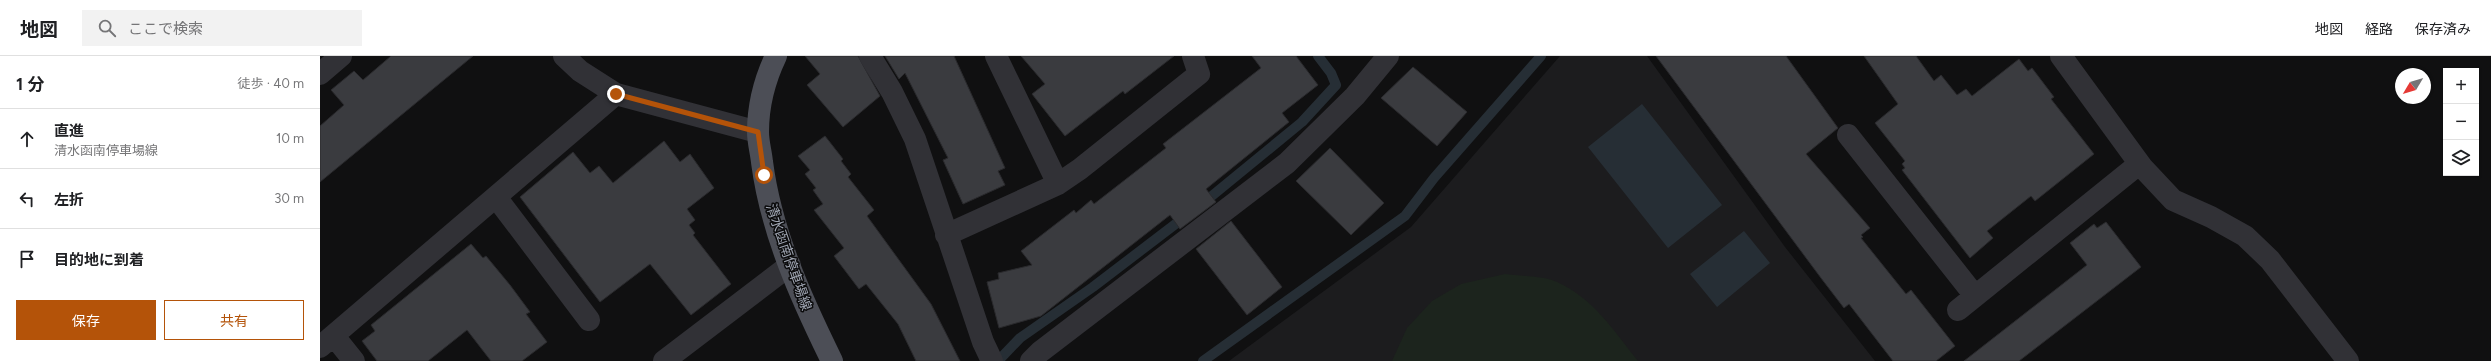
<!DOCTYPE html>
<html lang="ja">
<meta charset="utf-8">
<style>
:root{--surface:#fff;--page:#f2f2f2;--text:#202124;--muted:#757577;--line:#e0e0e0;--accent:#b45309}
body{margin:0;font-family:Figtree,"Noto Sans JP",sans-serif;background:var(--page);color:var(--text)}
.controls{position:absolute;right:12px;top:12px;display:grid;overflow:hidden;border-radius:0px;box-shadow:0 1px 3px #0004}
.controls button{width:36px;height:36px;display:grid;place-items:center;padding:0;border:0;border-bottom:1px solid var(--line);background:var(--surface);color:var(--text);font:20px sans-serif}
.compass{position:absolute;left:2075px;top:12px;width:36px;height:36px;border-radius:50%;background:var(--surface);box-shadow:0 1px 3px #0004;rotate:232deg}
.stop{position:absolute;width:12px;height:12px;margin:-9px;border:3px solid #b45309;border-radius:50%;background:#fff}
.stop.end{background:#b45309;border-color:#fff;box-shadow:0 1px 4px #0008}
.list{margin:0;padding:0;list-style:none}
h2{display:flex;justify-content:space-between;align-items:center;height:52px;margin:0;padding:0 16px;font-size:17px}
h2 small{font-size:13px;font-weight:400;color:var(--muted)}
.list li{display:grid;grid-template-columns:26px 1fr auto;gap:12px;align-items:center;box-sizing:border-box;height:60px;padding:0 16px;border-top:1px solid var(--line)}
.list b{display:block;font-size:15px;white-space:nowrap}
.list p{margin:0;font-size:13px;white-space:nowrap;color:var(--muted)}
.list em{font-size:13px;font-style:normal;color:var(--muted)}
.actions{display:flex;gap:8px;padding:12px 16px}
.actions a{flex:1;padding:9px 0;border:1px solid var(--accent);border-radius:0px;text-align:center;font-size:14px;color:var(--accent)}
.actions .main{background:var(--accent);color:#fff}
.icon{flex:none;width:22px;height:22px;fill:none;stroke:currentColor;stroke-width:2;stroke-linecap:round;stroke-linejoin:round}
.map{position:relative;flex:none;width:2171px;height:305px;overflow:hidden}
header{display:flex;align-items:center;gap:24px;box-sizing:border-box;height:56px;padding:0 20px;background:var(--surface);border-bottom:1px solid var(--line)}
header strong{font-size:19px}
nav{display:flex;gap:22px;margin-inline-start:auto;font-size:14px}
.search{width:280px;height:36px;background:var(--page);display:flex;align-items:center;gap:10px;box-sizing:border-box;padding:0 14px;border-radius:0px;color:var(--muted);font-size:15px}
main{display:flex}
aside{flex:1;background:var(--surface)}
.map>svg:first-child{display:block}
.built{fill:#1c1c1e}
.green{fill:#1c241d}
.water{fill:#262e35}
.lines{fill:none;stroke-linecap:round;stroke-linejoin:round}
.stream{stroke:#262e35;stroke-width:10}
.building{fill:#3a3b3f;stroke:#2a2a2d}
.minor{stroke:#313136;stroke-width:22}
.major{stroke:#4c4e56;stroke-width:22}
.route{stroke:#b45309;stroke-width:5}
.labels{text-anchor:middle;stroke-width:3;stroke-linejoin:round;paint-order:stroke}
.street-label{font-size:14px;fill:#a0a6b3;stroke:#0b0b0c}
</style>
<header>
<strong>地図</strong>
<div class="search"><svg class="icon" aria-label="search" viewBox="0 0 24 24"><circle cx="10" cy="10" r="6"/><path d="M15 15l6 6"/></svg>ここで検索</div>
<nav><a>地図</a><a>経路</a><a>保存済み</a></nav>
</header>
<main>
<aside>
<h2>1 分<small>徒歩 · 40 m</small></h2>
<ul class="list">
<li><svg class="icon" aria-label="ahead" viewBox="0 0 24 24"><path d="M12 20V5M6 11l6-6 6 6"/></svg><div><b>直進</b><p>清水函南停車場線</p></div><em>10 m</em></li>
<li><svg class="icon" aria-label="left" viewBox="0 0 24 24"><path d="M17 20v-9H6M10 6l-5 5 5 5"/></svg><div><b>左折</b></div><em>30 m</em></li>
<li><svg class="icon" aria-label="arrive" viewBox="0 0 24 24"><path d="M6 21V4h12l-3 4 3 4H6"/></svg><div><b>目的地に到着</b></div></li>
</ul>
<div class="actions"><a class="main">保存</a><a>共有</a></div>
</aside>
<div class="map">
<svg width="2171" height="305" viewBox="0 0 2171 305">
<rect width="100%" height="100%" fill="#101011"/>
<path class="built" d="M1240,0H1327L1465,191L1555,305H909L1091,171Z"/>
<path class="green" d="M1185,218C1199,220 1225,220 1237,226C1273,242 1294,275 1318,305H1072L1087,272L1112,245L1141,228Z"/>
<path class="water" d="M1322,48L1402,149L1348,192L1268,91Z
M1424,175L1450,207L1397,251L1370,218Z"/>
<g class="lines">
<path class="stream" d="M882,148L982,66L1016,29L1011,17L998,0
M678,305L700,282L773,231L866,160
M883,305L1085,160L1114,122L1221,0"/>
</g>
<path class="building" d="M71,0H153L0,126V70L24,49L11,34L34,15L43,24Z
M485,0H538L560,40L523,71L487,29L500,18Z
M565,0H634L685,112L678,115L685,129L643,148L623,104L628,102L585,17L579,23Z
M701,0H854L805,38L803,35L745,80L712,38L725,28Z
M932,0H976L998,29L962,57L969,66L886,133L896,146L860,173L850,159L721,260L679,272L667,226L679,223L678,217L712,209L701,195L754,154L756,157L771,144L774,148L846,92L843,88L941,12Z
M1336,0H1466L1518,72L1486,98L1550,172L1541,179L1543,181L1541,182L1586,238L1591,234L1635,290L1616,305H1573L1529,248L1524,252L1501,222Z
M1544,0H1596L1614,25L1621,19L1637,39L1646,33L1652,40L1699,3L1708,15L1712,12L1734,41L1731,43L1774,98L1715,145L1711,140L1667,175L1673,182L1650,202L1582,114L1585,112L1582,108L1585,105L1555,67L1578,48Z
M1093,11L1147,56L1117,90L1061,42Z
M505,80L523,103L521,105L531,118L528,121L554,154L547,160L611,248L640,305H596L578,268L546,228L539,233L514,200L524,192L494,154L503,148L493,134L496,132L485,118L490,114L478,100Z
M344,85L360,106L370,98L394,132L367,153L375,164L369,169L375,177L373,179L411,228L371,259L330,208L280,246L200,141L253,96L270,117L279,110L293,127Z
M1010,92L1064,147L1031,179L976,125Z
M911,165L962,231L927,259L876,193Z
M1786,166L1821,211L1699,305H1644L1767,209L1750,187L1774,168L1777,172Z
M151,188L163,202L166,200L190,229L210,256L206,258L227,286L202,305H171L147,274L108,305H57L42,285L55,275L51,269Z"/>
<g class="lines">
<path class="minor" d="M244,0L260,15L296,38L438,76
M550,0L572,36L595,83L663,286L672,305
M676,0L738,128L760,113L879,18L873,0
M1741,0L1822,111L1853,144L1891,161L1925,180L1950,204L2028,305
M0,18L21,0
M1528,79L1655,240
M176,141L269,264
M626,179L738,128
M1638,254L1819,108
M14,280L34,305
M0,291L296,38
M344,305L470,209
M711,305L720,296L967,107L1035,40L1068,0"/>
<path class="major" d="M456,0C445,23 438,50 438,76C438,86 441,96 442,106C451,176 481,242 512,305"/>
</g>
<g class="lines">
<path class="route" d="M296,38L438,76L444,119"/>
</g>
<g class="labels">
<g class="street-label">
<text transform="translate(469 201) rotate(71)" y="5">清水函南停車場線</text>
</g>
</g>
</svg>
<div class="controls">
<button>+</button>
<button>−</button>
<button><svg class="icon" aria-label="layers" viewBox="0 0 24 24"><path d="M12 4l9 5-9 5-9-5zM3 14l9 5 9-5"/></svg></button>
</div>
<svg class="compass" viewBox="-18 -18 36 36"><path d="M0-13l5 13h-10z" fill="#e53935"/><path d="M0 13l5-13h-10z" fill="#757577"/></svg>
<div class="stop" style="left:444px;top:119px"></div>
<div class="stop end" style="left:296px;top:38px"></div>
</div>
</main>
